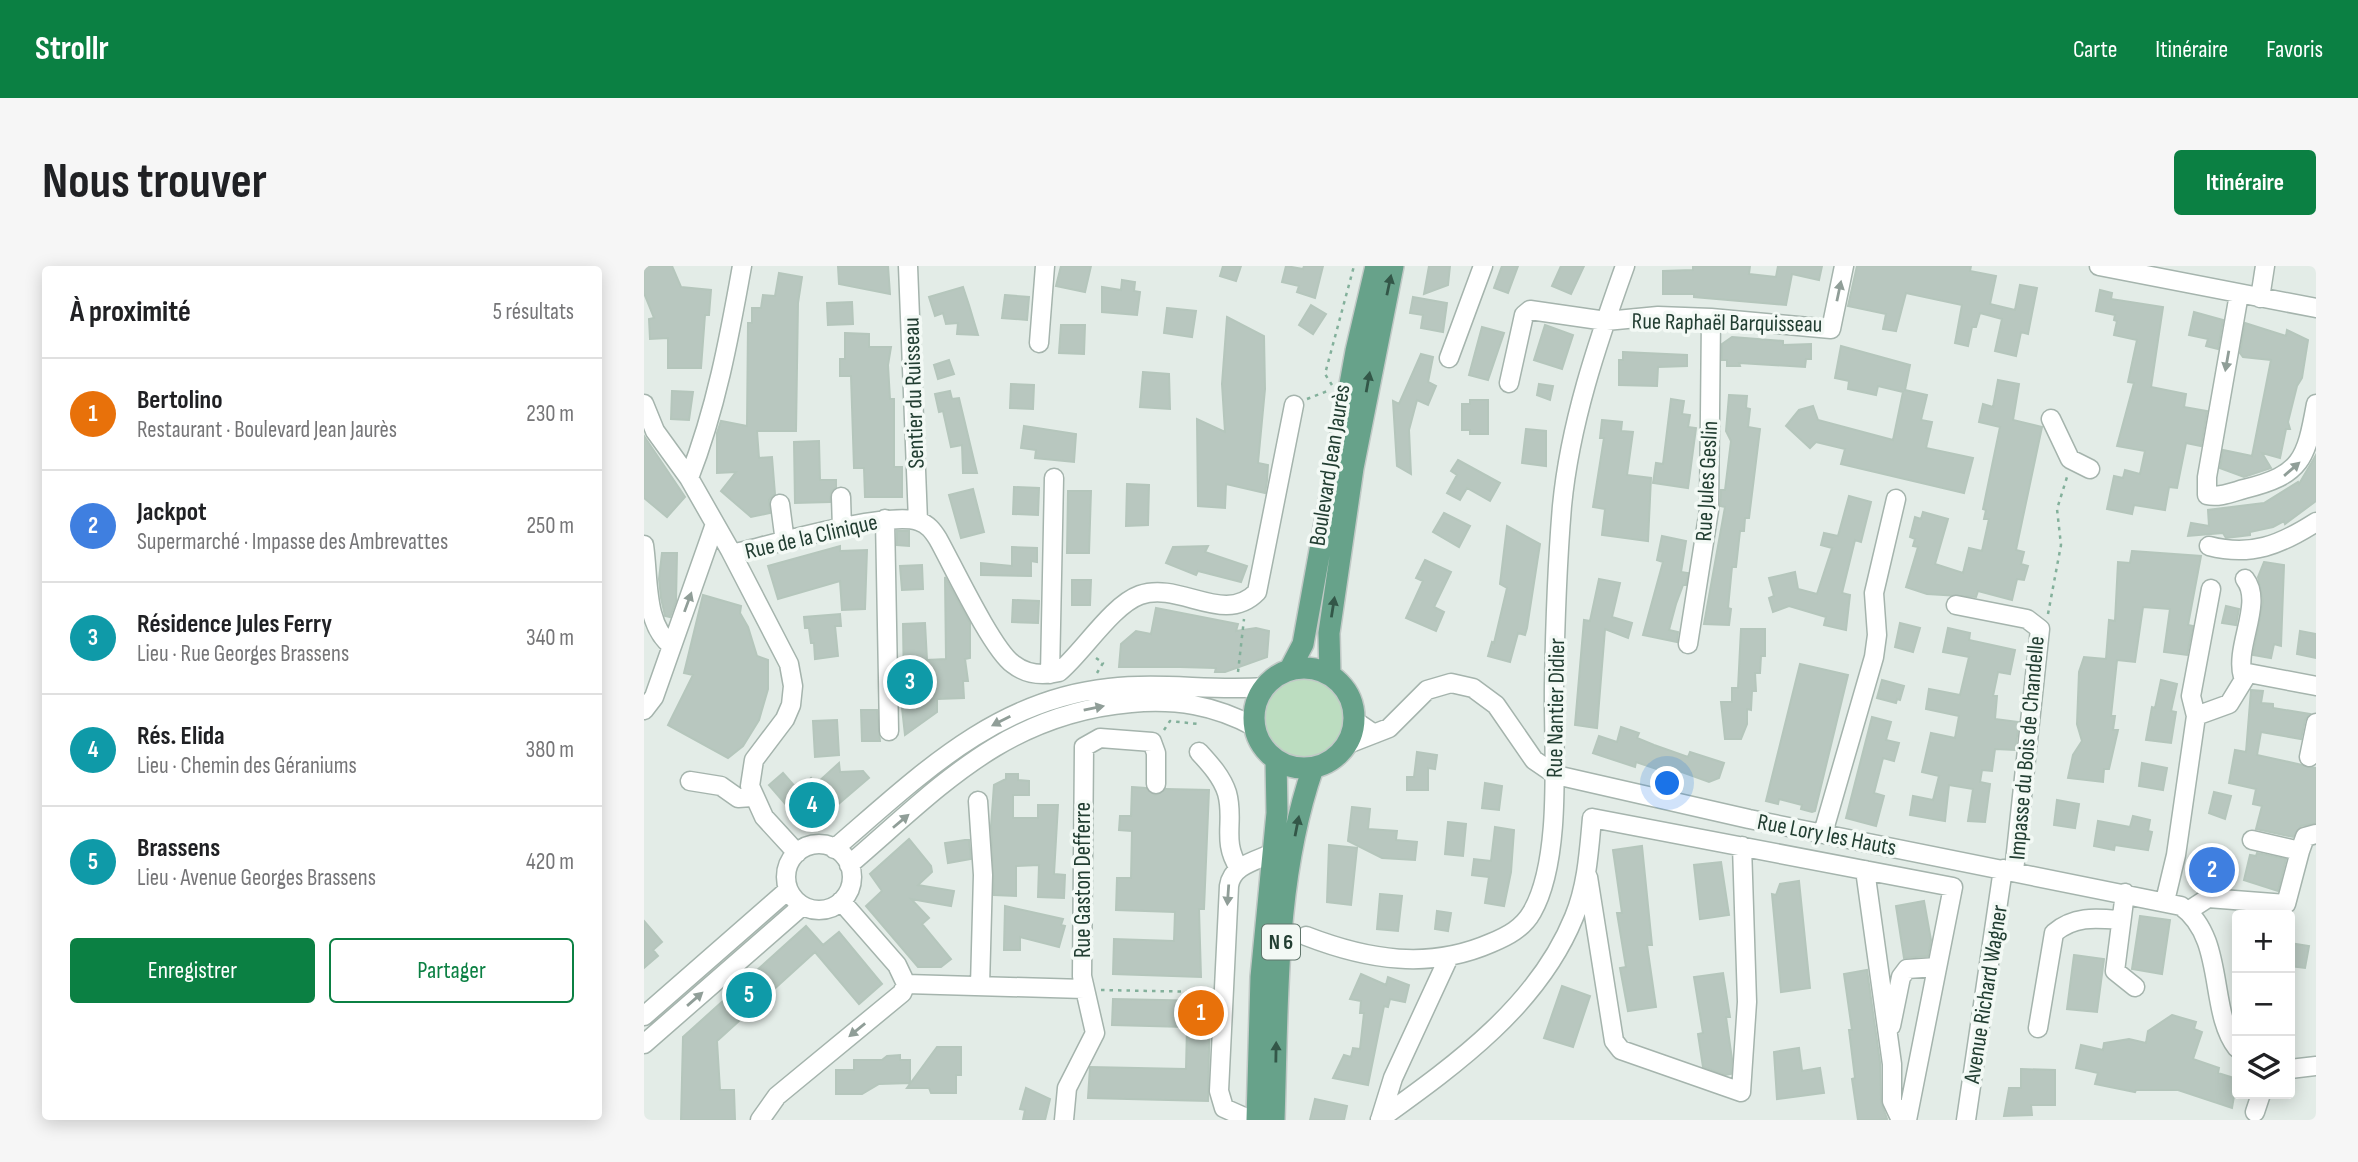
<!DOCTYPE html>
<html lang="fr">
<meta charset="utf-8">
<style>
:root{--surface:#fff;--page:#f6f6f6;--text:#202124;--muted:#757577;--line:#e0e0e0;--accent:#0b8043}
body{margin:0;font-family:"Sofia Sans Condensed",sans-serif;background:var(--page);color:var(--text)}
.controls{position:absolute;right:21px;bottom:21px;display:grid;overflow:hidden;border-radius:7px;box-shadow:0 4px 18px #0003}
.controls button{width:63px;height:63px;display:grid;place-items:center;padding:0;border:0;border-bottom:2px solid var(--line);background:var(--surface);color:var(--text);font:35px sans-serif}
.you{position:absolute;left:1024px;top:518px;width:24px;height:24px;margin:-18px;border:5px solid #fff;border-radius:50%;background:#1a73e8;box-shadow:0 0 0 10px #1a73e833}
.badge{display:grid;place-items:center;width:46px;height:46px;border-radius:50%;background:var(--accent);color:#fff;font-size:23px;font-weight:700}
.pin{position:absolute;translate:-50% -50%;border:4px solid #fff;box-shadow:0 2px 7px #0006}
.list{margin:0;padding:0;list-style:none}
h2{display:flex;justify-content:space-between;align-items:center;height:91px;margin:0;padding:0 28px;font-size:30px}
h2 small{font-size:23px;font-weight:400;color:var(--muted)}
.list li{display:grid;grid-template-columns:46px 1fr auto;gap:21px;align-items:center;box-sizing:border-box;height:112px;padding:0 28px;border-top:2px solid var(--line)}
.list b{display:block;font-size:26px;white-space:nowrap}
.list p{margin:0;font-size:23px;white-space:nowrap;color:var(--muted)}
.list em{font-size:23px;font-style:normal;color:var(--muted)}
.actions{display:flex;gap:14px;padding:21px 28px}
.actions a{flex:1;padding:16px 0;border:2px solid var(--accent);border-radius:7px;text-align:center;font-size:24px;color:var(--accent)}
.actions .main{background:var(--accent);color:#fff}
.icon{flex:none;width:38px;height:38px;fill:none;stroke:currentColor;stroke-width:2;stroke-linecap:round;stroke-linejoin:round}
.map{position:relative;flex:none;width:1672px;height:854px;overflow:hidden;border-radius:7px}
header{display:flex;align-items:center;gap:42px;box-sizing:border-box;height:98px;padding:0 35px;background:var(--accent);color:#fff}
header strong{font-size:33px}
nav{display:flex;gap:38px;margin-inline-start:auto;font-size:24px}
.intro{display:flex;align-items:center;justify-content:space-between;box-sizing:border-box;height:168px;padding:0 42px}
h1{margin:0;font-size:49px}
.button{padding:18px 32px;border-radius:7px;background:var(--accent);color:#fff;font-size:24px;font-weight:700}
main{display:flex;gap:42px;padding:0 42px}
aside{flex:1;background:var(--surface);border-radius:7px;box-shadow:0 4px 18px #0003}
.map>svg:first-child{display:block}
.green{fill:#bcddc0}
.building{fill:#b8c7bf;stroke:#b5c6bc;stroke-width:2}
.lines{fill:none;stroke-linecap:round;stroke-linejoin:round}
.minor-casing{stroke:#a5b4ad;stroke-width:21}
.major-casing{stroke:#c1c9c6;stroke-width:24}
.path{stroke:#83b09b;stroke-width:2.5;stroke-dasharray:3.5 5;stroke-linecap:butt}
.minor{stroke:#fff;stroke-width:18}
.major{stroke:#67a28a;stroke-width:21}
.oneway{fill:#335748}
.oneway2{fill:#909e98}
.labels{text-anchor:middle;stroke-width:7;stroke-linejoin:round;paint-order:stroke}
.shield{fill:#f3f9f5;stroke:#61766c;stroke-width:2}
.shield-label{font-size:21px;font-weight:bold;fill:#223e32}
.street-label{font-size:23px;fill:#223e32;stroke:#f3f9f5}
</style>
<header>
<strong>Strollr</strong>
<nav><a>Carte</a><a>Itinéraire</a><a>Favoris</a></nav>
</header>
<div class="intro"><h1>Nous trouver</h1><a class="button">Itinéraire</a></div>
<main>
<aside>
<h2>À proximité<small>5 résultats</small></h2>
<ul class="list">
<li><span class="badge" style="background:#e8710a">1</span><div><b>Bertolino</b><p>Restaurant · Boulevard Jean Jaurès</p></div><em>230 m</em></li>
<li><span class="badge" style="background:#3f7fe0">2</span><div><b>Jackpot</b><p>Supermarché · Impasse des Ambrevattes</p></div><em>250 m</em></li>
<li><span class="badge" style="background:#0f9aa8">3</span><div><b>Résidence Jules Ferry</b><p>Lieu · Rue Georges Brassens</p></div><em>340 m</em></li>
<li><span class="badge" style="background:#0f9aa8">4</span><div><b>Rés. Elida</b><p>Lieu · Chemin des Géraniums</p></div><em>380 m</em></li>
<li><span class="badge" style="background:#0f9aa8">5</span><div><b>Brassens</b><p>Lieu · Avenue Georges Brassens</p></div><em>420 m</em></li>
</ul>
<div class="actions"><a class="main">Enregistrer</a><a>Partager</a></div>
</aside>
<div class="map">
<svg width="1672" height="854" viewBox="0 0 1672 854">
<rect width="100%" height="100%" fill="#e3ece7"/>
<path class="green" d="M618 451a41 41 0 1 1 82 0a41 41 0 1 1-82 0Z"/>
<path class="building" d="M0,0H28L37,21L67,24L65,49H61L57,102H24V72L6,73L5,53L10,52L0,27Z
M194,0H244L246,28L195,18Z
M417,0H447L441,26L412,20Z
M579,0H597L592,15L576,10Z
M642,0L659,3L660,0H679L671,32L653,26L655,20L638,16Z
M785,0H806L804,19L780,28Z
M858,0H874L864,27L850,22Z
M917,0H940L927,28L908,20Z
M1049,0H1106L1105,8L1132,11L1134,0H1178L1175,14L1148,8L1142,39L1050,31V28H1019V5L1049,4Z
M1213,0H1327L1326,5L1352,10L1346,38L1371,44L1376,19L1393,22L1384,68L1377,66L1372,90L1351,85L1358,53L1336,47L1332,61H1328L1324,80L1311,77L1318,39L1262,27L1252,65L1239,63L1242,48L1204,40Z
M135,7L158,11L154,37L152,165H113L115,192L128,191L131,228L125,234L126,247L107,251L77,225L92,206L73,207V167L77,155L103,160L104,57H108V42H117L119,29L131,30Z
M478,14L491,16L490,25L496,26L493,49L458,46V21L477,24Z
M319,21L325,39L334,69L313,68L314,57L302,58L299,47L291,50L285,31Z
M1456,24L1468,27L1467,33L1519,41L1507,121L1542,128L1540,141L1563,145L1557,180L1542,177L1533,222L1525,221L1521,244L1490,239L1488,248L1463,243L1470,210L1479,212L1481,204L1496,208L1501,185L1473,180L1490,117L1484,116L1493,74L1470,69L1473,55L1470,54L1471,49L1452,45Z
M361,29L385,31L383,54L358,52Z
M769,31L803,37L799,66L777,62L779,49L766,47Z
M208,36L209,58L184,59L183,37Z
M667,39L682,48L669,68L655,59Z
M523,42L552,45L548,71L520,67Z
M1550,46L1579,54L1574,83L1562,80L1564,73L1545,69Z
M583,51L620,70L621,123L614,197L624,199L623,215L621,227L582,218L581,242L554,240L553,153L581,166L578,118Z
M1601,57L1642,70L1643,64L1664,74L1658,112L1653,120L1644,156L1646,163H1642L1636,192L1618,187L1627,202L1600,211L1576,202L1579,184L1608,190L1627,94L1599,91L1596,87Z
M417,59H441L440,88L415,87Z
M901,59L929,69L918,103L890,94Z
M838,61L860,67L844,114L825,109Z
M201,67L225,68V81H247L244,99L246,133H250V201H258V231H221L220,202H210L207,110H196V93H201Z
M1088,71L1139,75V79L1167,78V93H1162L1161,101L1095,97L1096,100H1083V94H1078V78Z
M1197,80L1266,99L1261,124L1283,129L1277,154L1288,156L1282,182L1329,192L1320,227L1197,198L1201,183L1172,176L1166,182L1142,160L1155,144L1169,140L1174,154L1249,174L1259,126L1234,120L1232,129L1204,123L1205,115L1191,112Z
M979,86L1043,89V100L1014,101L1013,120L975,119V94H979Z
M777,88L789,91L784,116L792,120L784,139L773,134L765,164L767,208L753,200L749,135L755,138Z
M305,94L310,108L294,113L290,99Z
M499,106L525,108L526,143L496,141Z
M1354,114L1375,118L1369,154L1398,161L1372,284L1380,286L1377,298L1384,300L1380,314L1373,313L1368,334L1334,325L1332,331L1283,328L1262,321L1274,281L1269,280L1271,273L1266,271L1271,251L1277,253L1279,246L1304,253L1291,298L1319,307L1325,282L1338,285L1345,253H1340L1342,244L1339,243L1356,161L1335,156L1339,138L1349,141Z
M367,118L390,119L389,143L366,142Z
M895,118L909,120L906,134L893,129Z
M28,125L49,126L45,154L27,153Z
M306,125L308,133L315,132L333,207H319L318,179L307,181L299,145L295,146L291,128Z
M1085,129L1103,130L1102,142L1106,143L1104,161L1116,163L1105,252H1101L1100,265H1096L1092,301H1088L1084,342L1087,343L1085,359L1060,358L1081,241L1076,240L1077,229V224H1081L1087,175L1082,165Z
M1027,133L1040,135L1038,148L1046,149L1044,161L1052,162L1044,222L1009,217L1012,197L1019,198Z
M826,134H844V168H826V164H818V138H826Z
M958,154L978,156L977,165L989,166L983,209L1007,212L1004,275L958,269L961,243L949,241L960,172H956Z
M380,160L432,168L430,196L391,192L392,184L377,182Z
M882,163L902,165V200L878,197Z
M0,170L41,231L23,251L0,232Z
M175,175L176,214H192V221L187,226L186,236L151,237L150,176Z
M1672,189V235L1641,258L1640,255L1629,261L1606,266V269L1582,272L1579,267L1544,270L1547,257L1565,260L1564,244L1620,237L1654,216L1655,218Z
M814,194L856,217L846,235L823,222L816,234L803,227L813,209L807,205Z
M483,218L505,219L504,259L482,260Z
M370,221L395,222L394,249L369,248Z
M329,223L340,266L317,272L305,229Z
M424,225H447L445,287H423Z
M1205,230L1227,236L1217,276L1211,274L1198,327L1206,329L1202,364L1180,359L1182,351L1145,340L1129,346L1125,332L1130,330L1125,312L1151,306L1154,323L1173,328L1188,282L1177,279L1180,267L1194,270Z
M800,247L826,260L815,281L789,266Z
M863,260L896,278L883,362L881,369L874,367L866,396L844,390L848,376L850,377L863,322L856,318Z
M253,265H265V280L253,279Z
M1018,270L1042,275L1037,306L1044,307L1042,319H1039L1032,338L1025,364L1034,366L1033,376L999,369L1019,296L1013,294Z
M196,280V285L223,284L221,343L198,344L196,315L134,333L124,300Z
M564,280L561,286L603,300L597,316L554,305L552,309L522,297L529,281Z
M368,281L393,282V296L387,295V310L337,309V297L368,300Z
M1488,285L1557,290L1544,359L1549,360L1543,389L1520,386L1526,343L1499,341L1491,396L1473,394L1467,450H1471L1469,464H1474L1465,503H1460L1459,516L1424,512L1429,489L1438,475L1433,458L1435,406L1440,391L1462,393L1465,354L1471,355L1474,296L1486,297Z
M18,287H33L32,335L26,351L21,350L17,332L15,313Z
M781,294L807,306L790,341L800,346L792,365L762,352L779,315L772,312Z
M1620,296L1640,299L1637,380L1630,378L1627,392L1609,389L1619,335L1614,311Z
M278,299L279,323L258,324L256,300Z
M301,311L326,357V392L321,393L324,415H319L320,432L293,433V446L261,469L256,424H260L259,358L281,357L283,394L302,393Z
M955,313L976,317L968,351L988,357L984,372L961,363L953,462L931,459L940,354L946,355Z
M428,314H447L446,339H428Z
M59,329L97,340L96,347L104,361L113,390L124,394V423L115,454L99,480L84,492L24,459L49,409L40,407Z
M369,334L395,335L394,357L368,356Z
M1582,340L1595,343L1592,359L1578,357Z
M512,342L594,358L592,365L612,362L625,365L623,391L581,406H571L572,402L536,401H475L477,378L492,365L507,368Z
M196,348L197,360H191L194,390L171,393L170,377H167L165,362H161L160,351Z
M1256,357L1276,362L1269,386L1251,381Z
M1304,362L1326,367L1325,374L1371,384L1366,408L1354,406L1349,430H1353L1351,453L1375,456L1371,484L1351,483L1348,505L1338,504L1336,516L1346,518L1341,556L1324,555L1329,523L1305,519L1301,555L1266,549L1269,530L1289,534L1295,510L1278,506L1287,467L1311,472L1315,450L1282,443L1285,423L1316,429L1325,391L1299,386Z
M1097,363H1121V390H1117L1116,407H1111L1112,425H1108L1107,444L1103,443V458L1097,473H1081L1077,436H1088V422H1094Z
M1656,365L1672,368V392L1653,388Z
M1156,398L1204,409L1171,545L1168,546L1157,543L1158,539L1135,533L1134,538L1122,535Z
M1238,414L1260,420L1256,434L1253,433L1252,437L1233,432Z
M1517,414L1533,418L1527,445L1532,446L1527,477L1502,474L1508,441L1511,442Z
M1607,424L1619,425L1617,437L1629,438V442L1666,448L1661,454L1657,473L1617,466L1613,489L1672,502V557L1657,560L1649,571L1612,563L1618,540L1609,538L1612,523L1585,517L1591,484L1602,486Z
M217,444H233L236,475H218Z
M1228,451L1247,456L1242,474L1255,477L1250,495L1239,492L1230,527L1240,530L1232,560L1202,552Z
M193,454L195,489L171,491L169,455Z
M977,461L995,467L993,472L1010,479L1044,491L1046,486L1080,497L1075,512L1065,516L1035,505L1030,509L992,496L991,501L949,487L955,470L973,476Z
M773,486L793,489L791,503L784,502V524H763V511H770Z
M195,497L196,506L219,505L225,512L178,552L156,555L125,519L139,507L154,524L167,512L172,518Z
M1498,497L1523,502L1519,524L1495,520Z
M362,508H374V514L385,515V529H369V552H394V539H414L410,608L421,609L420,632L394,631L395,599L372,600V630L350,629L347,560L350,519L362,513Z
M841,517L858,520L855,544L838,542Z
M488,521L502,522L511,529L522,523L565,524L560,643H555L557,711L469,708L470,673L530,675L531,646L472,644L473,612H487L488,565L475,564L476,550H487Z
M1570,526L1587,530L1581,553L1565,547Z
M1413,534L1435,538L1431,562L1410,559Z
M708,541L726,543L724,563L753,565L752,574L773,576L771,594L738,592L704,575Z
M1489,550L1506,554L1504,565L1508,566L1504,584L1471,579L1470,584L1450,580L1454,555L1486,561Z
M804,556L822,558L819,590L801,588Z
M851,561L870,564L867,606L860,640L841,637L845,611L828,609L830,593L847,595Z
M265,573L287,600L288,606L274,619L310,625L307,640L267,633L285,652L278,658L307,693L297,701H274L222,640L238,625L226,608Z
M321,574H325L327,593L304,597L301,577Z
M685,579L713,582L707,639L683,636Z
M998,580L1008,679H1003L1012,741L984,745L976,702L982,701L973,647H978L969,584Z
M1613,587L1642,593L1634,625L1600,614L1606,589L1612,590Z
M1077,596L1085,649L1056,653L1050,599Z
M1155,615L1166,722L1137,726L1128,628L1132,629L1136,618Z
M736,628L758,630L754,665L733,663Z
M1280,635L1287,674L1284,690L1260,692L1252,640Z
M361,640L419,653L417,659L421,660L415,681L376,671V684H360Z
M793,645L807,647L804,665L791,663Z
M1496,650L1526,654L1518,708L1488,703Z
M0,655L18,676L9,684L14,690L0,702Z
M162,660L179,679L195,666L238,718L215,738L171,686L73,775L76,824H90L91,854H37L39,771Z
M1646,677L1665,680L1661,702L1646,700Z
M1430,689L1460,693L1453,746L1423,743Z
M1223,704L1236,796L1237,836L1243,853L1234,854H1214L1208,813L1211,812L1205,764H1208L1200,708Z
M1079,707L1086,751H1082L1088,793L1087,808L1081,809L1059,801L1054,768L1059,767L1050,711Z
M717,708L742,719L744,711L765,719L761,736L746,733L744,741L740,740L724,819L689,812L700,789L707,791L709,782L716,783L720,747H716L717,735L706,733Z
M918,720L946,730L929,781L900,772Z
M469,733L566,735L564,835L444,832L446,801L542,803L543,761L468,759Z
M1528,749L1552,756L1550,763L1558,766L1549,793L1575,802L1574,807L1593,813L1588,842L1534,824H1492L1491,826L1451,818L1454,807L1432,802L1437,779L1459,784L1460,777L1485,773L1502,777L1504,765Z
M293,781H317V809H312V827H287L285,822H263Z
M1155,782L1158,805L1176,802L1180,827L1133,833L1130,786Z
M256,789V794H266V817L235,818L218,828H192V804H210V794H238L243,790Z
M1377,803L1411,804V839H1387L1388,849L1360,850L1365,822H1377Z
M382,822L406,833L401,854H379L381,844L376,843Z
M671,833L703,840L700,854H666Z"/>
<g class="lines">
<defs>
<path id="minor" d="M264,0L274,255
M1455,0L1672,42
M1595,28L1563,211V229C1575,232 1589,226 1600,223C1658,209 1662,193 1672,138
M1616,32L1621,0
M395,77L401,0
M805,92L839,0
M865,117L880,49L886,44L962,55L1014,50L1067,52L1187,63L1200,0
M0,138L11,165L45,212L86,284L145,398L149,420L147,439L141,453L110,494L106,520L120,551L153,587
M1407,153L1426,193L1446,203
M45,212C72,143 85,73 98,0
M197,231L198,263
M136,238L141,276
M241,253L245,465
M0,279C5,312 0,359 28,380
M1565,280C1607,291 1636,279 1672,256
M88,288C127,279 242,245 274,255C284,258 289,265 294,273C309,300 348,383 369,398C383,409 398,410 415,406C439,386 468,339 496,329C536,315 580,360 613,326L650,139
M1312,339L1383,353L1396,363L1370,605
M1044,378L1065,244L1067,52
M406,408L410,212
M1599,411C1590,381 1620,337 1601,313
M0,444L10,431L71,258
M1552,450L1547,430L1567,323
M711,455L730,468
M704,478L745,462L783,424L807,417L829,422L852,439L890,494L912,509L1105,553L1537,640C1582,672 1564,745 1593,782
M555,486C566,498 578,511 583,527C591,555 577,575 595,602
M1665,491L1672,457
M46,515L77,520L94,532L108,531
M334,535L339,609L336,720
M1179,567L1230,391L1233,369L1230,327L1252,233
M142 611a33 33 0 1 1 66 0a33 33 0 1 1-66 0Z
M190,583C274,511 350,434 465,422C517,416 568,425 620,421
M1656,585L1661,571L1672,568
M205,599C295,522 360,448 487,437C532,433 570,439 611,461
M1221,604L1248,798V835L1257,854
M944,611L970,775L977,784L1097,826L1103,736L1098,580
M1481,627L1471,705L1491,721
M197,635L253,699L262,718
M1521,635L1532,589L1552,450L1585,438L1604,407L1672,420
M1544,645L1564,632L1642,638L1656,585L1608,574
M662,670C724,694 785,704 847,677C864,670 879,662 888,646C919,592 909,482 910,420C911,361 913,300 918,240C926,157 953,78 981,0
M262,718L440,723
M0,750L144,624
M1247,760L1257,711L1263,703L1293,701
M1394,762L1410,667C1430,650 1451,652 1475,654
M0,778L158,640
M1646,803L1672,800
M1611,846L1617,828
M736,853C811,799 894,740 930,651C943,620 945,585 948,552L1309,621L1263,854
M116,854L133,830L258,727L262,718
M420,854L423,822L451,767L438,710L440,481L456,472L508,476L512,487V518
M607,854L580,842L575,825L585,620C588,599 612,595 629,587
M736,854L749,812L804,693
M1322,854L1359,603"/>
<path id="major" d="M610 452a50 50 0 1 1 100 0a50 50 0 1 1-100 0Z
M646,403L659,378L712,85L732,0
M686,409L685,367L709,202L749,0
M613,854L617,711L633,547L632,494
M630,854C634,737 630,614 669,502"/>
</defs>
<use href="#minor" class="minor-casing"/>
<use href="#major" class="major-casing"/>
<path class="path" d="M688,119L681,108L710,0
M663,133L686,124
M1404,348L1417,279L1413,243L1423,211
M452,392L459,397L453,407
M594,406L600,353
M520,464L526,455L554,458
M457,724L562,726"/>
<use href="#minor" class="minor"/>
<use href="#major" class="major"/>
</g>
<defs><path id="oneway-solid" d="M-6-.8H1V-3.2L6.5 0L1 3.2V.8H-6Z" transform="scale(1.75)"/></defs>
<g class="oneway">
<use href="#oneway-solid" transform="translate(745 19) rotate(-78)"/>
<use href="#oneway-solid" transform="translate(724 116) rotate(-80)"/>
<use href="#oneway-solid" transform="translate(689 341) rotate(-81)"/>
<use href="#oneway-solid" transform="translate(653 560) rotate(-79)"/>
<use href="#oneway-solid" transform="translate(632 786) rotate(-89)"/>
</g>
<g class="oneway2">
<use href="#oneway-solid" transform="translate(1195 25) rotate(-78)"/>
<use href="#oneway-solid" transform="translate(1583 95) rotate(100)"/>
<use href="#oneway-solid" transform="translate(1648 203) rotate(-41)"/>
<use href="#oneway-solid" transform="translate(44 336) rotate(-70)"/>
<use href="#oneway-solid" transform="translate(450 442) rotate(-11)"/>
<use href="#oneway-solid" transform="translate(357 455) rotate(153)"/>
<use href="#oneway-solid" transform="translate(257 555) rotate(-40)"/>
<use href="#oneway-solid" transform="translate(584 629) rotate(94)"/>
<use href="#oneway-solid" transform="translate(51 733) rotate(-41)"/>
<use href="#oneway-solid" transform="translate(213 764) rotate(141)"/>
</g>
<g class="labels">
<rect class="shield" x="618" y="658.5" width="38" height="35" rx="5"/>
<g class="shield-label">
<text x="637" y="683">N 6</text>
</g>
<g class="street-label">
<text transform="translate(1083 56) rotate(1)" y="8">Rue Raphaël Barquisseau</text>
<text transform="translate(269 127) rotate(-92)" y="8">Sentier du Ruisseau</text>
<text transform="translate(685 199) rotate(-81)" y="8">Boulevard Jean Jaurès</text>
<text transform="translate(1062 215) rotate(-87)" y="8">Rue Jules Geslin</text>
<text transform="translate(167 270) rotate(-13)" y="8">Rue de la Clinique</text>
<text transform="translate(911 442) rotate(-89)" y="8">Rue Nantier Didier</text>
<text transform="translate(1382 482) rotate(-85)" y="8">Impasse du Bois de Chandelle</text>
<text transform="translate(1183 568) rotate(11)" y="8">Rue Lory les Hauts</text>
<text transform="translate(438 614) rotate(-90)" y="8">Rue Gaston Defferre</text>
<text transform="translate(1341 728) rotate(-81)" y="8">Avenue Richard Wagner</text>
</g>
</g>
</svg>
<div class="controls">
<button>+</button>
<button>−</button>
<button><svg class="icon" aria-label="layers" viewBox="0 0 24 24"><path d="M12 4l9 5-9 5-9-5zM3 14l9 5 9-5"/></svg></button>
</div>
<div class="you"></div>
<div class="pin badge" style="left:557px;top:747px;background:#e8710a">1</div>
<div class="pin badge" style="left:1568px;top:604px;background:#3f7fe0">2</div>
<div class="pin badge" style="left:266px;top:416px;background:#0f9aa8">3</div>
<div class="pin badge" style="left:168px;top:539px;background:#0f9aa8">4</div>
<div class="pin badge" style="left:105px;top:729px;background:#0f9aa8">5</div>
</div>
</main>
